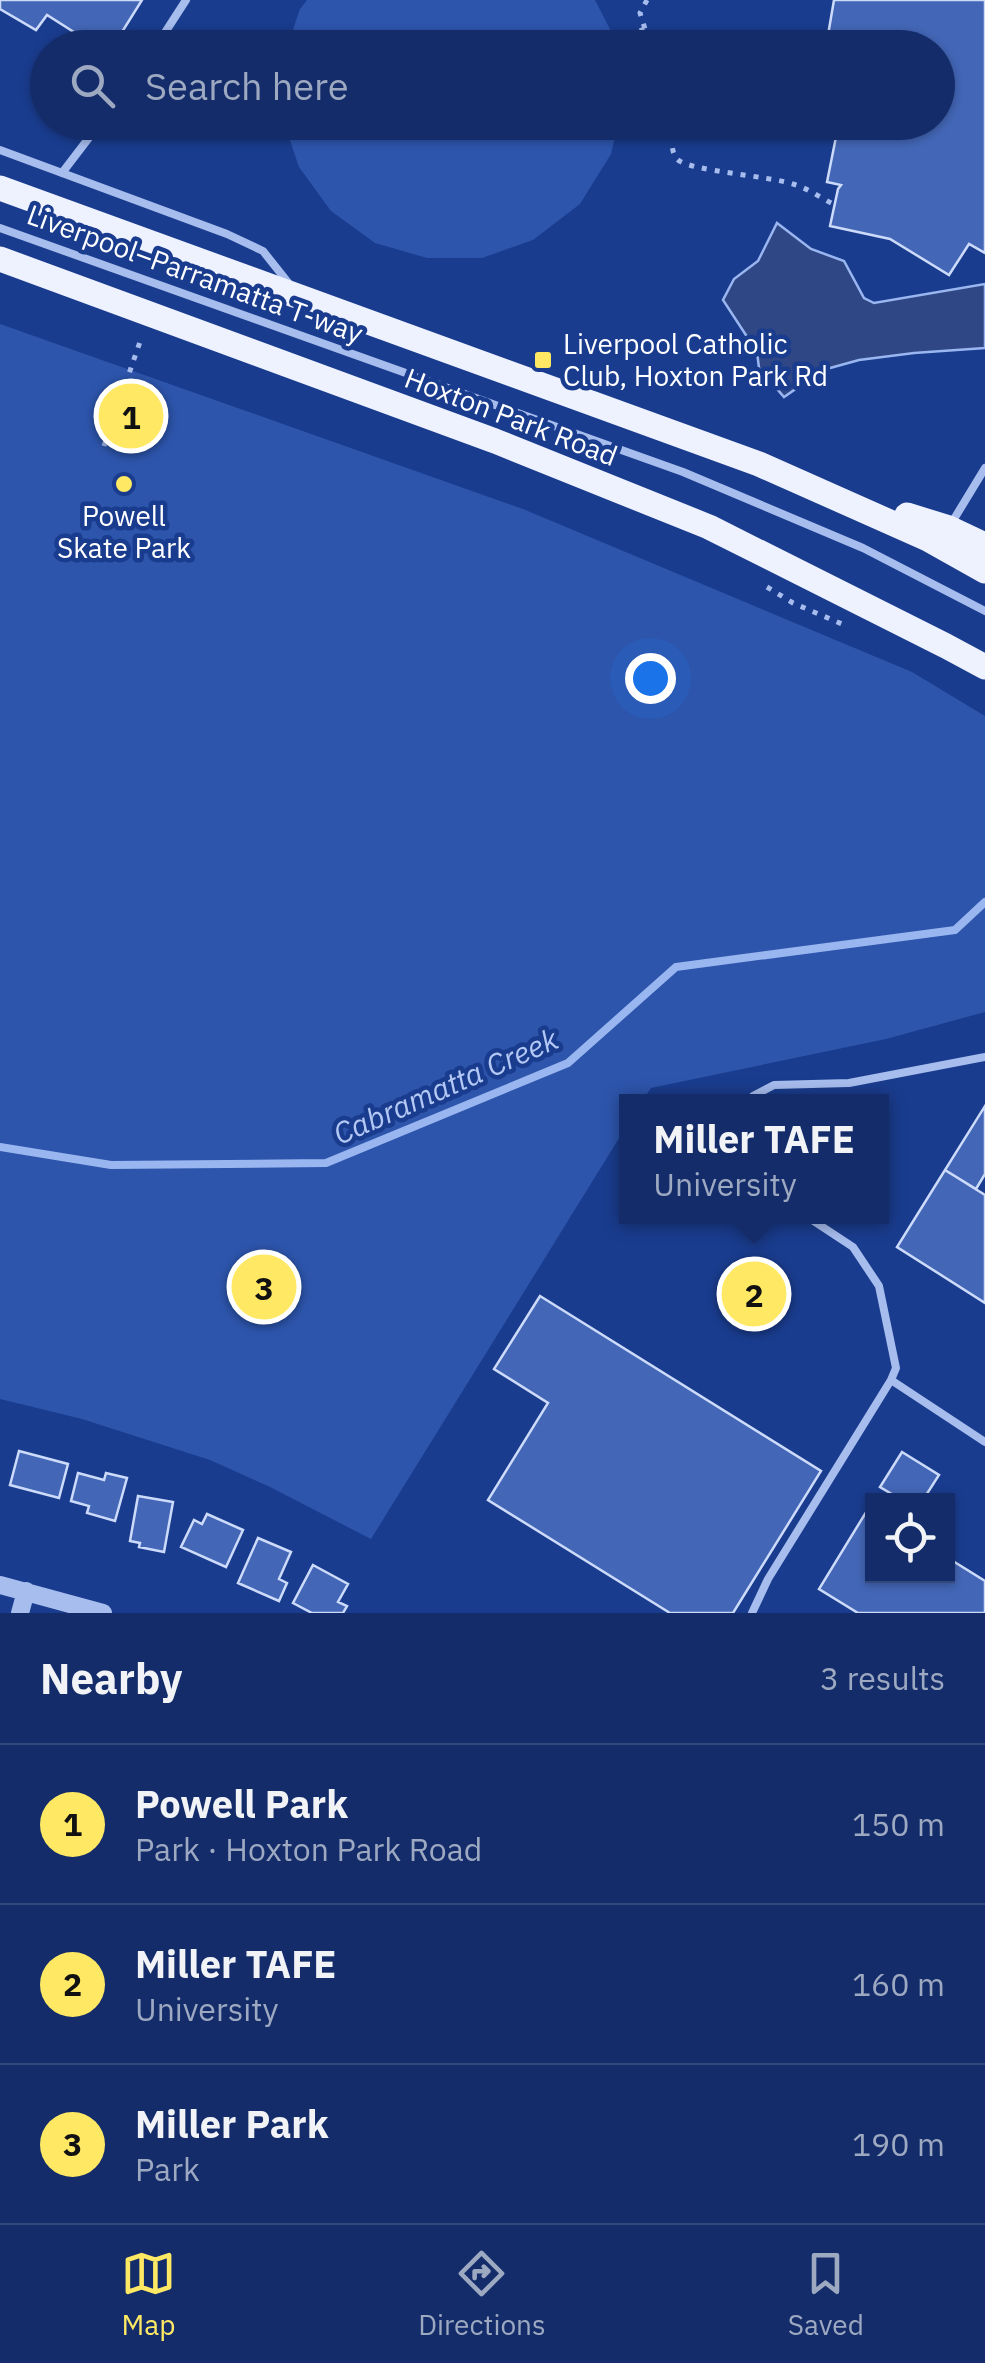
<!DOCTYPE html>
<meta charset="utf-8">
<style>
:root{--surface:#142d6a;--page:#213972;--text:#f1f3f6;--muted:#9da8c1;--line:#33497e;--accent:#ffe964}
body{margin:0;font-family:"IBM Plex Sans",sans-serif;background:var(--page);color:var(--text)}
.controls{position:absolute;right:30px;bottom:30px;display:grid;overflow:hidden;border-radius:0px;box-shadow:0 2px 8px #0004}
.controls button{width:90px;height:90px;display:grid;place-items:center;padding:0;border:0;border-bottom:2px solid var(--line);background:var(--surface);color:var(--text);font:50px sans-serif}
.you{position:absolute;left:650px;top:678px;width:35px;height:35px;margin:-25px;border:8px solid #fff;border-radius:50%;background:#1a73e8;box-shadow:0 0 0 15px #1a73e833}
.badge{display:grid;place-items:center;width:65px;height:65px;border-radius:50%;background:var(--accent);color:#111;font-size:32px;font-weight:700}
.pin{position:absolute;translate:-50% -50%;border:5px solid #fff;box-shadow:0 2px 10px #0006}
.popup{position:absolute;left:619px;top:1094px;width:270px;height:130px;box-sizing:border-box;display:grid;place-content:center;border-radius:0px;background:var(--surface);filter:drop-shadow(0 2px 8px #0005);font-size:32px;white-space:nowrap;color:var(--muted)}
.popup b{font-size:38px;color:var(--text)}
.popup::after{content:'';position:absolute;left:50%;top:100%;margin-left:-20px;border:20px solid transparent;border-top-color:var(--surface)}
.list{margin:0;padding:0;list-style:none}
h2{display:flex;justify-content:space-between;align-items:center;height:130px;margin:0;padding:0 40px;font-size:42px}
h2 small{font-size:32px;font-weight:400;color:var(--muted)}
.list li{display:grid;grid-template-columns:65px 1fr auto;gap:30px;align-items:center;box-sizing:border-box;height:160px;padding:0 40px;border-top:2px solid var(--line)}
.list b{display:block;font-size:38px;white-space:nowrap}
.list p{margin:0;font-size:32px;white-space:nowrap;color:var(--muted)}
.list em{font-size:32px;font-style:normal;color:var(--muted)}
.icon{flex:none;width:55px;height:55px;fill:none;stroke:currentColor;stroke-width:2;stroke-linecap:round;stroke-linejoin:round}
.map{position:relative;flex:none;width:985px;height:1613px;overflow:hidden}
.search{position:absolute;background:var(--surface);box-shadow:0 2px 8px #0004;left:30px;right:30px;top:30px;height:110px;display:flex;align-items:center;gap:25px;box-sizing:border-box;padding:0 35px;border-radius:55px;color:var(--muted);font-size:38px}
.sheet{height:610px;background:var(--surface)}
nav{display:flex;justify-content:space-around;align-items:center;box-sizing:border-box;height:140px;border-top:2px solid var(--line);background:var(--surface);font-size:28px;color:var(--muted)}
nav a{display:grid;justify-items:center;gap:5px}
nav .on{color:var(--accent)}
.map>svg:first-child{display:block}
.green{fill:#2d55ac}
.water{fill:#2f4785;stroke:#9ab6f0;stroke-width:2.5}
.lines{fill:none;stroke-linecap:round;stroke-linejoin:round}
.stream{stroke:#9ab6f0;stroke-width:8}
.building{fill:#4366b6;stroke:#cddbfa;stroke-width:2.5}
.path{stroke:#a7bdee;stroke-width:5;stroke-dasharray:5 8;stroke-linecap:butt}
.service{stroke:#a7bdee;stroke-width:8}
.tertiary{stroke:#a7bdee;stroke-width:18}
.primary{stroke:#eef2ff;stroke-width:25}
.poi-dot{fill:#ffe964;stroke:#1a3c8e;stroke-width:4}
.labels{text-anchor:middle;stroke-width:9;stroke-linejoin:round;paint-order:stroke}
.street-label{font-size:28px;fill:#fff;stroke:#1a3c8e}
.poi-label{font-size:28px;fill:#fff;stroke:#1a3c8e;text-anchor:start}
.water-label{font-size:30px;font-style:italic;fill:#b3c8f5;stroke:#1a3c8e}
</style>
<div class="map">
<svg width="985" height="1613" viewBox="0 0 985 1613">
<rect width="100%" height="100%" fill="#1a3c8e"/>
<path class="green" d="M307,0H595L615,39L616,47H287L300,9Z
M284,123V122L618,123L611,154L580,204L533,240L482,258H427L375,243L331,211L299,167Z
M0,324L523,509L912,672L985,716V1012L886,1039L651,1088L642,1101L626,1102V1127L371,1539L270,1487L210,1460L82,1419L0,1399Z"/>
<path class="water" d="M777,223L811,249L844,261L864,298L874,303L985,284V348L914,353L859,360L823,370L784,397L759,368L757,352L723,300L734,279L758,261Z"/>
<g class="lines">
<path class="stream" d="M0,1147L111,1165L326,1163L568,1063L676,967L955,930L985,902"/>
</g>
<path class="building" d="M0,0H142L112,48H99L47,15L36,30L0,9Z
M834,0H985V253L969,244L949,275L890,239L830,226L838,189L841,185L827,182L838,127L827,122H938V48H852L853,45L827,41Z
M985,1106V1174L976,1189L945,1170Z
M945,1170L985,1195V1303L897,1247Z
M540,1296L821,1471L733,1613H670L488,1500L548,1403L494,1369Z
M19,1451L68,1464L59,1498L10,1485Z
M902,1452L939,1475L923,1500H902L880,1487Z
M78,1473L104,1480L106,1473L127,1478L115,1521L87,1513L89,1506L71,1501Z
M138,1496L173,1502L164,1552L139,1547L140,1543L130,1541Z
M868,1509L872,1512V1576H948V1558L985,1581V1613H858L819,1589Z
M207,1514L243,1530L226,1567L181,1547L194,1520L202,1524Z
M258,1538L291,1552L279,1579L287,1583L279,1601L238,1583Z
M313,1565L348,1584L338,1602L347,1606L343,1613H312L293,1603Z"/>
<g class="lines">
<path class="path" d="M647,0L640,13L651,48
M615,39L645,29
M673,122C673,134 669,152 678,160C691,171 769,176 793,184C807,188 821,198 835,205
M104,446L142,336
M767,587L793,603L842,624"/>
<path class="service" d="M155,48L186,0
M0,150L227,234L263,251L290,285
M62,173L101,122
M0,228L683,472L863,548L985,611
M951,524L985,468
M750,1102L753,1096L774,1085L849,1083L985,1057
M891,1380L985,1442
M752,1613L768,1579L891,1380L896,1368L879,1286L853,1247L806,1216"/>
<path class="tertiary" d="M0,1585L103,1613
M20,1613L26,1591"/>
<path class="primary" d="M0,188L759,464L928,539L985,571
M0,259L495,441L709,527L946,646L985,667
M907,515L949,528L985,545"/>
</g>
<g class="poi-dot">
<rect x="533" y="350" width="20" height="20" rx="5"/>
<circle cx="124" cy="484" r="10"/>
</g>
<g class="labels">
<g class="street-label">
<text transform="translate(195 274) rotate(20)" y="10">Liverpool–Parramatta T-way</text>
<text transform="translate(511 417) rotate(21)" y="10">Hoxton Park Road</text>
</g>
<g class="poi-label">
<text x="563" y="354">Liverpool Catholic<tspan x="563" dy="32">Club, Hoxton Park Rd</tspan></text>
<text x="124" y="526" text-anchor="middle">Powell<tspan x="124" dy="32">Skate Park</tspan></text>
</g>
<g class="water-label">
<text transform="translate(446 1087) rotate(-24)" y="10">Cabramatta Creek</text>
</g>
</g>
</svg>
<div class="controls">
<button><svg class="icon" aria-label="locate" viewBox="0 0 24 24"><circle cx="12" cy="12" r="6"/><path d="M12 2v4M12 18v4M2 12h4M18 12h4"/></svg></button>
</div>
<div class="you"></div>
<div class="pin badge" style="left:131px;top:416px">1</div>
<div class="pin badge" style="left:754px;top:1294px">2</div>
<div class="popup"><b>Miller TAFE</b>University</div>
<div class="pin badge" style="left:264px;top:1287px">3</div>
<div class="search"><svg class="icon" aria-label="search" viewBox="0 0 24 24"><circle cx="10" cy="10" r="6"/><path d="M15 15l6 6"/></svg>Search here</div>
</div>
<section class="sheet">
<h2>Nearby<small>3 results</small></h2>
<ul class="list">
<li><span class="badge">1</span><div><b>Powell Park</b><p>Park · Hoxton Park Road</p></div><em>150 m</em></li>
<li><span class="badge">2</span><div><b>Miller TAFE</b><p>University</p></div><em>160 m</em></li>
<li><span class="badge">3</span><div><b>Miller Park</b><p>Park</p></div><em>190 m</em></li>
</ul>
</section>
<nav>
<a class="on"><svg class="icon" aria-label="map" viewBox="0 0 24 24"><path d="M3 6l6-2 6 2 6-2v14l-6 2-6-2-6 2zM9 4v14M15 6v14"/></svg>Map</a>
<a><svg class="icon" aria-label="directions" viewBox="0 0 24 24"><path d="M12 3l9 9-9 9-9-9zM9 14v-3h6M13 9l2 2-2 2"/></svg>Directions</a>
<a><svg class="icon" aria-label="saved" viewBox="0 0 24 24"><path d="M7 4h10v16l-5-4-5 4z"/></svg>Saved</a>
</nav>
